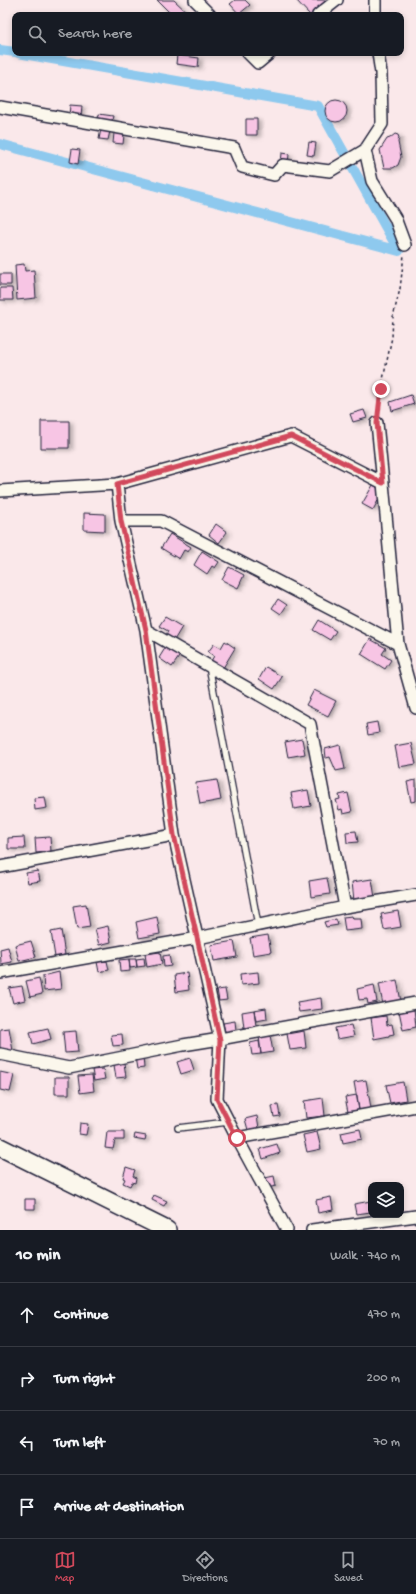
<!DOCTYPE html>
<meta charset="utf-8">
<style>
:root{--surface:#171b24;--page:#20242c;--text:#f1f3f6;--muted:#9ea1a6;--line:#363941;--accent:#d1495b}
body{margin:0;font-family:"Gochi Hand",sans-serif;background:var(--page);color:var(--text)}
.controls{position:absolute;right:12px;bottom:12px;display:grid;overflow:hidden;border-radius:8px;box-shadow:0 2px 6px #0003}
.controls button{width:36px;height:36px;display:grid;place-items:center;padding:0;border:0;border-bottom:1px solid var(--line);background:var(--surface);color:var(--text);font:20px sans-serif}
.stop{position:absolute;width:12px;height:12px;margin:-9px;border:3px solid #d1495b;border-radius:50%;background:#fff}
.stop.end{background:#d1495b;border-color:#fff;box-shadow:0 1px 4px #0008}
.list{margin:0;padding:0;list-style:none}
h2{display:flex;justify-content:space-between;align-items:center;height:52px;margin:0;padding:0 16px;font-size:17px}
h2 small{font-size:13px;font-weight:400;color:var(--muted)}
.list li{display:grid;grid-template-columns:26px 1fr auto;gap:12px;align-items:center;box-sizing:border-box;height:64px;padding:0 16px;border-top:1px solid var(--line)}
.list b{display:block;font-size:15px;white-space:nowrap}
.list em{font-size:13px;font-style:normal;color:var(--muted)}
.icon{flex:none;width:22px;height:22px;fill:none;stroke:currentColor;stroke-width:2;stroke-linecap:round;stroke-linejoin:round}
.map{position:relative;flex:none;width:416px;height:1230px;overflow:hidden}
.search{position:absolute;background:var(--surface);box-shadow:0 2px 6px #0003;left:12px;right:12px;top:12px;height:44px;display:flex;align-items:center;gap:10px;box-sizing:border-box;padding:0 14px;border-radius:8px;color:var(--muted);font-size:15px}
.sheet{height:308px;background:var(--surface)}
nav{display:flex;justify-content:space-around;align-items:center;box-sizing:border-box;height:56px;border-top:1px solid var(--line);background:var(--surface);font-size:11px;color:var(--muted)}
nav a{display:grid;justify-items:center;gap:2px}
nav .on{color:var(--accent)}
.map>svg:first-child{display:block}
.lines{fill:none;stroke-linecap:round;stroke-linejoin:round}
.canal{stroke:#8ec9ee;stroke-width:10}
.building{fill:#f7c5e4;stroke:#22223b;filter:url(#shadow)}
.lane-casing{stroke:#22223b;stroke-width:8}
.street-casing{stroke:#22223b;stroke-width:14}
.primary-casing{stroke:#22223b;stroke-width:20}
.path{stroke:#22223b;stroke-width:1.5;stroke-dasharray:3 3;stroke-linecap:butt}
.lane{stroke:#fbf7ec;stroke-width:5.5}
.street{stroke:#fbf7ec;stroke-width:11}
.primary{stroke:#fbf7ec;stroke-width:17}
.route{stroke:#d1495b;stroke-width:5}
</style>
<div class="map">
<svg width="416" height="1230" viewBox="0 0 416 1230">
<defs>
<filter id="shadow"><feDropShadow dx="3.5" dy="2" stdDeviation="2" flood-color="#0004"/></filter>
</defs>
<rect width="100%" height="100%" fill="#fae8ea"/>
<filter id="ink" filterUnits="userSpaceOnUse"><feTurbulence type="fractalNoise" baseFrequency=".025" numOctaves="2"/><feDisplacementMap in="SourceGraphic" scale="8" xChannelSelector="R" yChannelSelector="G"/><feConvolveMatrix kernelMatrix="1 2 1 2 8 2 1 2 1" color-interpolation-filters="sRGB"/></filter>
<g filter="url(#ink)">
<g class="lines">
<path class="canal" d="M0,50L15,52
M18,53L318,106L399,251
M0,144L399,251"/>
</g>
<path class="building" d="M157,0H174L190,15H172Z
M235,0H245L250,5L239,14L230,4Z
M296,0H329L313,15H310Z
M177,55L199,58L198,67L176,64Z
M325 111a11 11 0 1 1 22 0a11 11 0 1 1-22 0Z
M70,105L82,106L81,117L69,116Z
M99,114L113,116L111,124L98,121Z
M246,119H257V135H246Z
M101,129L110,131L108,140L99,139Z
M114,133L124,135L123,144L113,143Z
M395,134L398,135L399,138L398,142L401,157L398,165L393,168H384L380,150L387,139L390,138Z
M309,142L316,143L314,156L307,155Z
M72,149L80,150L78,164L70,162Z
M282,153L289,154L288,164L281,163Z
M24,264L25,271L34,270L36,298L17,300L15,265Z
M0,274H11V285H0Z
M0,288H12L13,300H0Z
M411,395L414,404L392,411L390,402Z
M364,410L367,418L353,422L350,414Z
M41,421H69V448H41Z
M373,485L383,491L373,510L362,504Z
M84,513L105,514V531L84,530Z
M216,524L227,532L219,543L209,535Z
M170,534L191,547L188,552L184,550L179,559L161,548Z
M202,551L219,562L215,568L212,566L207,574L194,565Z
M229,567L244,575L238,588L222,580Z
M278,599L287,605L281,614L272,608Z
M165,617L182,627L173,642L165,637L168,631L159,626Z
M319,620L336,631L330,640L313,630Z
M370,639L386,648L382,654L391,660L385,669L361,654Z
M225,641L235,648L223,668L211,661L214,656L208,652L214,644L221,648Z
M167,645L181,654L172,667L159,658Z
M266,667L282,677L274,689L259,679Z
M314,690L336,701L328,716L306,705Z
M377,722L379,733L368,735L366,724Z
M302,739L305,754L288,757L285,742Z
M411,743L416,764L399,767L395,746Z
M340,745L345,769L336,771L330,757L326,758L325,749Z
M217,780L221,800L200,804L196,783Z
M416,780V801L411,802L407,782Z
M308,790L311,806L294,809L291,793Z
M348,793L352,812L343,814L342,809L339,810L336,800L340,799L339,795Z
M45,797L47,808L35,810L34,798Z
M356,831L358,842L347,843L346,832Z
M24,837L25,849H8V838Z
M50,837L51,852L36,853L35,838Z
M38,871L40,881L28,883L26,873Z
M327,878L330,894L311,897L309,881Z
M372,879L375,898L354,901L352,882Z
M86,904L90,927L77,929L73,906Z
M398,911L401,927L384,930L381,914Z
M352,916L353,919H361L362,929L345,931L343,917Z
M157,917L160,934L139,938L136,922Z
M336,919L338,925L326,927L324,922Z
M108,926L111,942L99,945L95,929Z
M61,930L65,955L55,957L51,932Z
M268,935L271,952L253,955L250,938Z
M31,941L36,957L19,961L15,945Z
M234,941L237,957L214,961L211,945Z
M8,947L12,962L1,964L0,949Z
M160,952L162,964L147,967L145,954Z
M169,955L171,966L164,967L163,956Z
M144,958L145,966L137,967L136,959Z
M129,959H136L137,967L130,968Z
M129,959L130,971L120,972L119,960Z
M107,961L109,970L99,972L97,962Z
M59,972L61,989L44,991L43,976Z
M258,972L259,983L241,985L240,974Z
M187,973L189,990L176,992L174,975Z
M39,978L42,994L30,997L26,981Z
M397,980L401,1002L383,1005L379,984Z
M374,985L377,1002L368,1004L367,999L359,1000L357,989Z
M22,986L25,1000L13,1003L9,988Z
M225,989L227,1000L219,1001L217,990Z
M321,998L322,1009L299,1012L297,1002Z
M266,1008L267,1019L256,1021L254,1010Z
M414,1008L416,1027L403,1030L399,1011Z
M254,1010L256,1026L244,1028L242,1012Z
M386,1016L387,1025L392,1024L394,1034L389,1035V1036L374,1039L371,1018Z
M235,1021L236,1030L225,1032L223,1023Z
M351,1025L354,1036L337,1039L335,1028Z
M9,1028L13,1051L0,1048V1029Z
M48,1028L51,1039L33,1044L30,1032Z
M76,1031L78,1052L65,1053L63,1032Z
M304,1031L306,1048L290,1050L287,1034Z
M122,1034L123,1045L113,1046L111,1035Z
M270,1035L273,1052L261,1054L259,1036Z
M259,1041L261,1054L252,1055L250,1043Z
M143,1056L144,1068L137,1069L135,1057Z
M190,1058L194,1070L181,1074L177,1062Z
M124,1063L126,1077L116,1078L114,1065Z
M103,1069L105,1079L94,1081L92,1070Z
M0,1072L14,1075L10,1092L0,1090Z
M92,1075L94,1091L80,1093L78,1076Z
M55,1077H69V1094H55Z
M366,1080L371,1108L359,1110L354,1082Z
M403,1082L406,1100L390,1103L386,1085Z
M357,1095L359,1110L348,1112L345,1097Z
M323,1098L325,1116L306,1118L304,1101Z
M278,1105L280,1116L274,1117L272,1106Z
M257,1116L259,1128L248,1130L245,1119Z
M80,1123L88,1124L86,1135L79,1134Z
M360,1129L362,1139L343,1143L341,1133Z
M107,1132H124V1140H115L113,1149L105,1148Z
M317,1132L321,1149L307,1152L303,1135Z
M135,1134L146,1136L145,1140L134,1138Z
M277,1144L280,1153L263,1159L260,1149Z
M126,1167L135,1170L133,1176L136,1178L135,1183L132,1182L130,1186L123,1183L125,1179L123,1178Z
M274,1176L276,1186L267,1188L265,1178Z
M154,1195L167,1201L164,1206L152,1200Z
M331,1197L333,1210L318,1213L316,1200Z
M25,1199H35V1209H25Z
M371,1201V1212L356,1214L354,1204Z"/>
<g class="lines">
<defs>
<path id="lane" d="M209,666L258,925
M178,1128L228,1122"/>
<path id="street" d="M195,0L210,15
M375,0V15
M318,15L337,0
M248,53L258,63L270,53
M378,53L381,73L382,124L365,150L372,181L395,218L405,245
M0,107L234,148L242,167L274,175L283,165L330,171L365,150
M377,423L383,483
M117,484L291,436L383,483L398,644
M0,491L117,484L121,521L146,630L174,835L220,1039L217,1099L237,1138L287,1230
M121,521H161L398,644L416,708
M146,630L310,724L345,907
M0,867L174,835
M0,973L198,938L345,907L416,895
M0,1054L69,1068L183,1045L220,1039L416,1003
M237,1138L416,1106
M312,1230L416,1216"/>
<path id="primary" d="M0,1147L167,1230"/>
</defs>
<use href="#lane" class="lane-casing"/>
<use href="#street" class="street-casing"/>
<use href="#primary" class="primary-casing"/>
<path class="path" d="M378,413L381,389L392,337L393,317L400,289L404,255"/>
<use href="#lane" class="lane"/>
<use href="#street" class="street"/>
<use href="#primary" class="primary"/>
</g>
</g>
<g class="lines" filter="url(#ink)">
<path class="route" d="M237,1138L217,1099L220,1040L174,835L146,630L121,521L117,484L291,436L383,483L377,423L381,389"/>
</g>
</svg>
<div class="controls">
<button><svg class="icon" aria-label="layers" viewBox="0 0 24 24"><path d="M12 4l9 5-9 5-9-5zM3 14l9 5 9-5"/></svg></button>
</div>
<div class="stop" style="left:237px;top:1138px"></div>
<div class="stop end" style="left:381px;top:389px"></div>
<div class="search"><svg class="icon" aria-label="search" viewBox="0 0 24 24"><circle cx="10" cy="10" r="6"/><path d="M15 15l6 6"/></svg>Search here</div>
</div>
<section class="sheet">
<h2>10 min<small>Walk · 740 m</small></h2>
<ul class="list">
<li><svg class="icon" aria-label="ahead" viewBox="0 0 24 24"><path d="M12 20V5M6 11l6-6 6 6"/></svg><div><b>Continue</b></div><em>470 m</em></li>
<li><svg class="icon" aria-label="right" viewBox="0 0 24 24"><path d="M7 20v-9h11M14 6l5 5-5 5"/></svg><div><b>Turn right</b></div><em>200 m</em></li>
<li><svg class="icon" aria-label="left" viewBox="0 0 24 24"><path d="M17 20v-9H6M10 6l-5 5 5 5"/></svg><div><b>Turn left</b></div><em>70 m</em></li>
<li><svg class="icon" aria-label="arrive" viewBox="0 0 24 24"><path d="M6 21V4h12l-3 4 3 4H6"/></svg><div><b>Arrive at destination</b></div></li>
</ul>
</section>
<nav>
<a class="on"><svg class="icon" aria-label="map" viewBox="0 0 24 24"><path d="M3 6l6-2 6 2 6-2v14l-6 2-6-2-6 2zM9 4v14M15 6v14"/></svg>Map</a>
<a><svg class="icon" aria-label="directions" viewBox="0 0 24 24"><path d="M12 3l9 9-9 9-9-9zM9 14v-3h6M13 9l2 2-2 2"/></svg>Directions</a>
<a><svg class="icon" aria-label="saved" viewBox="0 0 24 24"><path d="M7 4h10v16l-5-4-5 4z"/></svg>Saved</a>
</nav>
